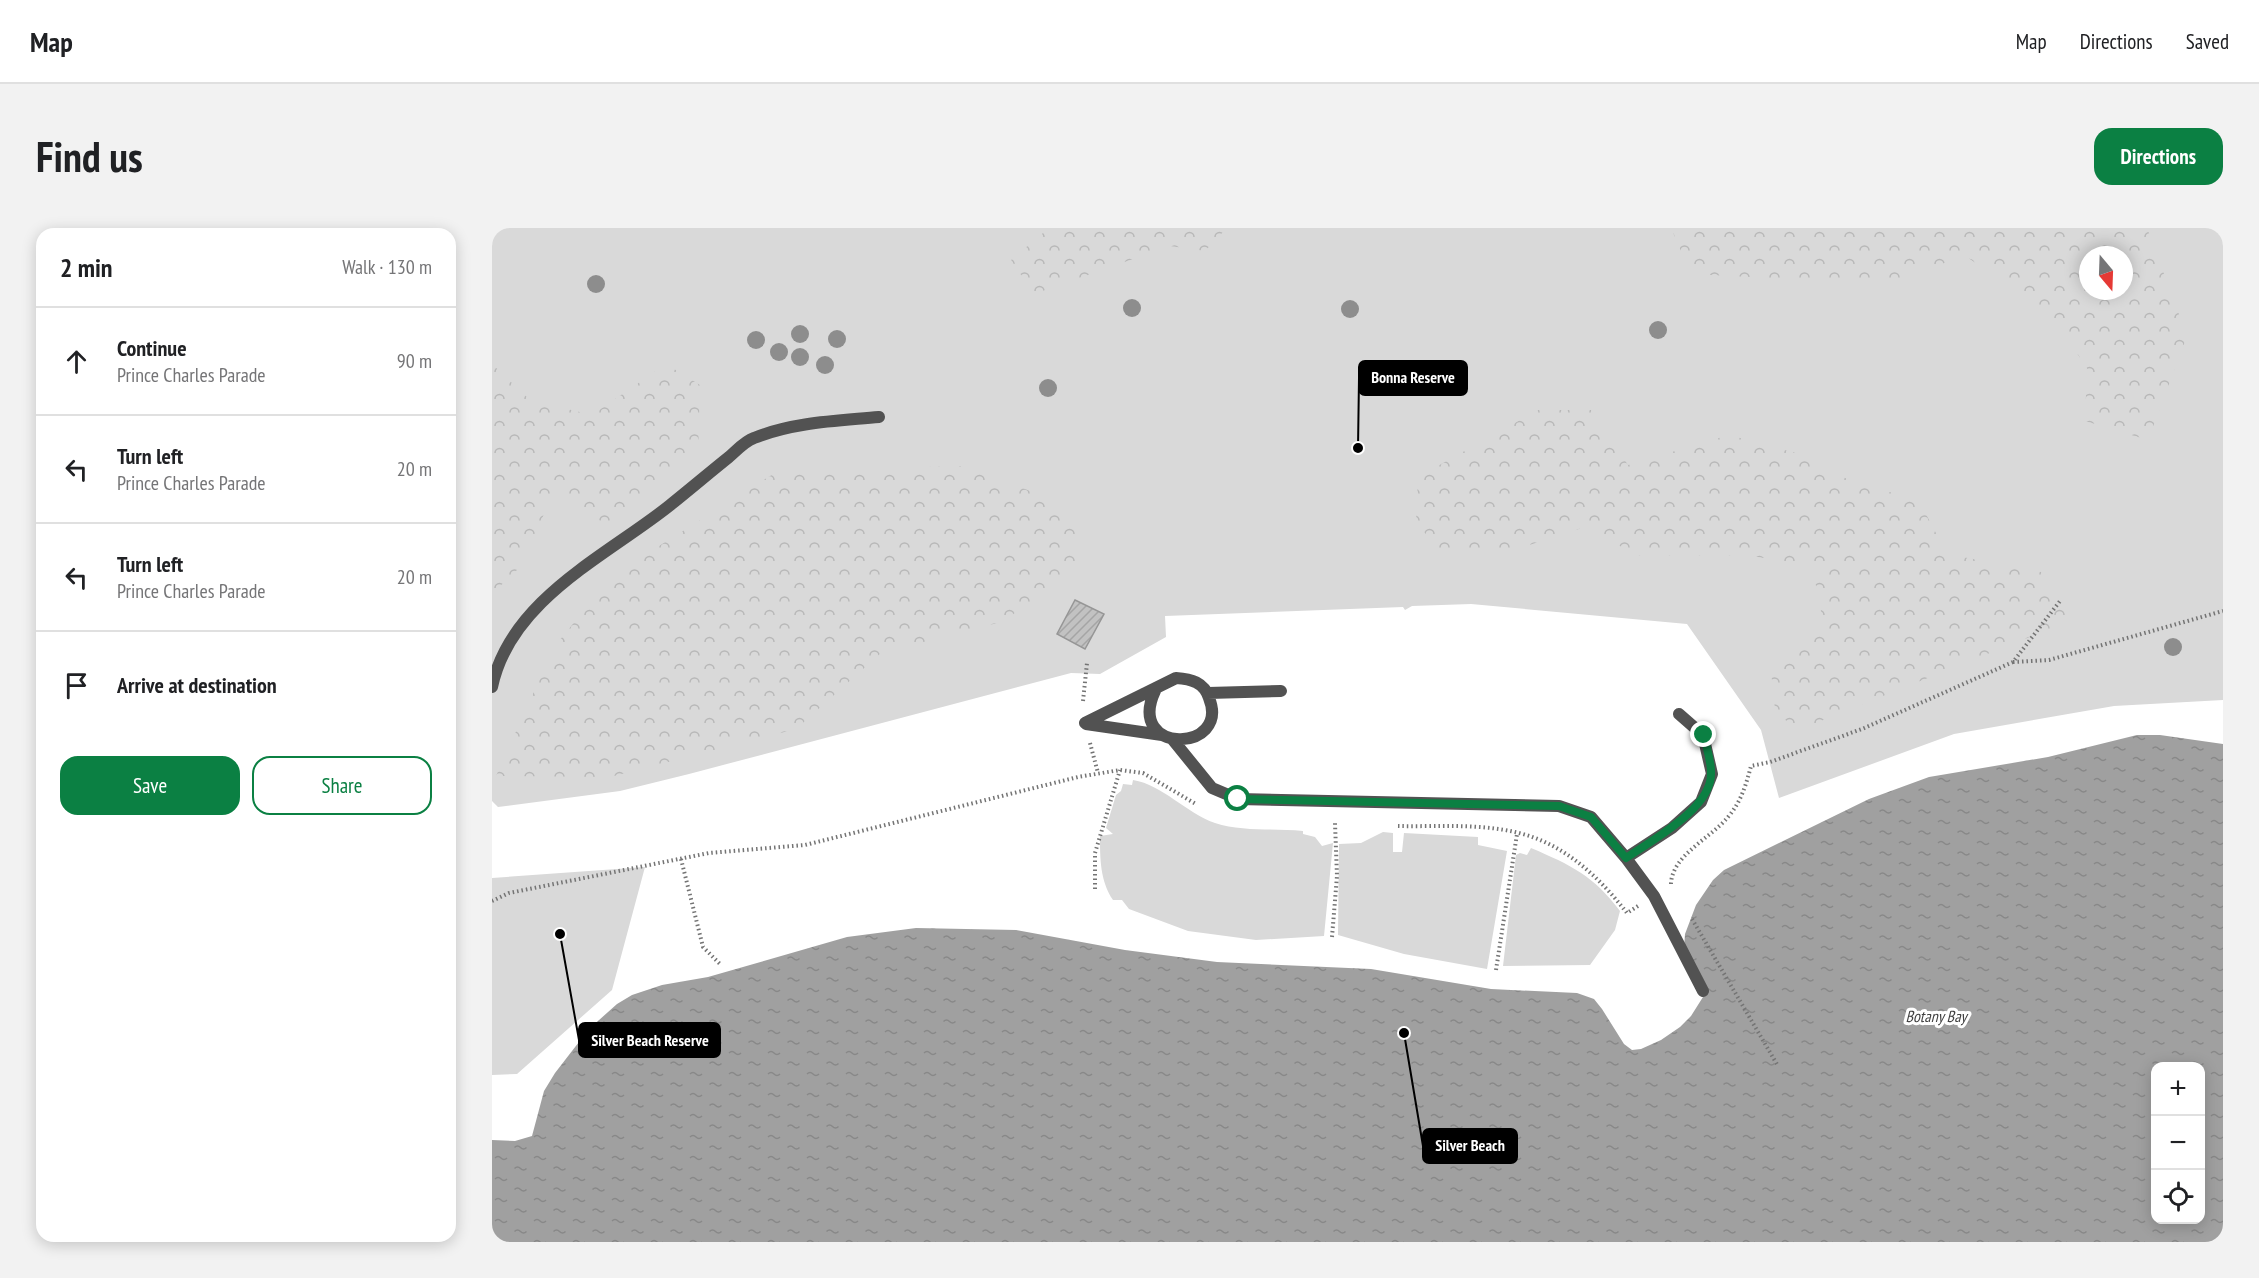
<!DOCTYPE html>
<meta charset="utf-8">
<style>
:root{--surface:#fff;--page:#f2f2f2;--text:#202124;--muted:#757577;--line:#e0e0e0;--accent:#0b8043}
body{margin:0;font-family:"PT Sans Narrow",sans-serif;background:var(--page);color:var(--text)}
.controls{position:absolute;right:18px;bottom:18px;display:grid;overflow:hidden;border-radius:12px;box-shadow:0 3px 15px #0003}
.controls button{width:54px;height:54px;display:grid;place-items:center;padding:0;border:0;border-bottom:2px solid var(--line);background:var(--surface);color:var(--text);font:30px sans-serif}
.compass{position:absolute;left:1587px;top:18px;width:54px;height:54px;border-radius:50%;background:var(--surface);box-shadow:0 3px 15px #0003;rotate:161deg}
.stop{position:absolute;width:18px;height:18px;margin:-14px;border:4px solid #0b8043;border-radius:50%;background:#fff}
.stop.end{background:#0b8043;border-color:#fff;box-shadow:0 2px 6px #0008}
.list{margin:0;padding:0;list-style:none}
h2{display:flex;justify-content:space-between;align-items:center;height:78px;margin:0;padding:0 24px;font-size:26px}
h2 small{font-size:20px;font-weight:400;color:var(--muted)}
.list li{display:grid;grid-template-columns:39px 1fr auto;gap:18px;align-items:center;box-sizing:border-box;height:108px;padding:0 24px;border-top:2px solid var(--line)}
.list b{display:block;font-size:22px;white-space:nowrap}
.list p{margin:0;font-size:20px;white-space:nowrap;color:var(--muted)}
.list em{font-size:20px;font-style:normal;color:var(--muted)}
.actions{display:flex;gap:12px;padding:18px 24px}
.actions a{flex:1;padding:14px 0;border:2px solid var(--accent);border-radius:18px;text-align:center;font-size:21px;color:var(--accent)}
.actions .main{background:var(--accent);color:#fff}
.icon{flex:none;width:33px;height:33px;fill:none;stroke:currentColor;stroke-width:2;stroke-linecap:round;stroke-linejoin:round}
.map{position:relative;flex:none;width:1731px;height:1014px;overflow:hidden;border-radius:18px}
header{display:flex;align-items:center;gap:36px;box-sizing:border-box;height:84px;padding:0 30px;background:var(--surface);border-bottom:2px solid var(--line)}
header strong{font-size:28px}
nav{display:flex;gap:33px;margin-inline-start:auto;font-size:21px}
.intro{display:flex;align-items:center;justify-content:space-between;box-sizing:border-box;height:144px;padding:0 36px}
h1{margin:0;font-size:42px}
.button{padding:15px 27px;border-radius:18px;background:var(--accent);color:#fff;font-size:21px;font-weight:700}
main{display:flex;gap:36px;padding:0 36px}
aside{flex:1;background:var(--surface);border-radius:18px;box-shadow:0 3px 15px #0003}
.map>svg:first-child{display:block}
.green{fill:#d9d9d9;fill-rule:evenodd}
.forest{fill:url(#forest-crowns);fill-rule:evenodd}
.water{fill:url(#water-ripples);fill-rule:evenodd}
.building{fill:url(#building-hatch);stroke:#969696;stroke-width:1.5}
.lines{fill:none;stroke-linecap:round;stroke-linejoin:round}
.path{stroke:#747474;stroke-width:4;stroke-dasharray:1.5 3;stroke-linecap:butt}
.service{stroke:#525252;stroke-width:12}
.tree{fill:#8d8d8d}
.route{stroke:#0b8043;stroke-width:8}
.labels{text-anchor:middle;stroke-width:6;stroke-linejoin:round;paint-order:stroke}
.water-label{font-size:16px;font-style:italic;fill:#414141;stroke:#fff}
.leader{fill:none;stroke:#000;stroke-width:2}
.callout-dot{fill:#000;stroke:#fff;stroke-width:2}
.callout{fill:#000;stroke:#000;stroke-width:2}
.callout-label{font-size:16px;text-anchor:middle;font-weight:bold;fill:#fff}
</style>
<header>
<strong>Map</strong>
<nav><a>Map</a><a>Directions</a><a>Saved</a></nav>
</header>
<div class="intro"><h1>Find us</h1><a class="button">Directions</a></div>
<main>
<aside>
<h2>2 min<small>Walk · 130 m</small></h2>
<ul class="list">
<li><svg class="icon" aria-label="ahead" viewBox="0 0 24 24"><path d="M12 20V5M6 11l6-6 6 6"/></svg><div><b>Continue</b><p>Prince Charles Parade</p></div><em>90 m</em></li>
<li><svg class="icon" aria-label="left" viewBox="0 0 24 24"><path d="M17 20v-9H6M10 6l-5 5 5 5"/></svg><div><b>Turn left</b><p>Prince Charles Parade</p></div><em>20 m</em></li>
<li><svg class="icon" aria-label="left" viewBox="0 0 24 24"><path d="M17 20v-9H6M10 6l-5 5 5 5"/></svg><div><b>Turn left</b><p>Prince Charles Parade</p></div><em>20 m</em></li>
<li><svg class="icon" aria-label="arrive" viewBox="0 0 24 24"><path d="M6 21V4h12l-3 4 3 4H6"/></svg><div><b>Arrive at destination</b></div></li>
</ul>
<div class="actions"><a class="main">Save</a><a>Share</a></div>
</aside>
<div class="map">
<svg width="1731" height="1014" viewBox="0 0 1731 1014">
<defs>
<pattern id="forest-crowns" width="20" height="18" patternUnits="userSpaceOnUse" patternTransform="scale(1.5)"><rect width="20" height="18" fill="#d9d9d9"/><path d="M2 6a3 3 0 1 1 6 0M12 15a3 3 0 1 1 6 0" fill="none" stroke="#b8b8b8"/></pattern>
<pattern id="water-ripples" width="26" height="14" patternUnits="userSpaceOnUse" patternTransform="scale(1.5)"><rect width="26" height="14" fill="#a0a0a0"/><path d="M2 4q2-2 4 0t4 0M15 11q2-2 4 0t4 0" fill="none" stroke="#888"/></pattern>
<pattern id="building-hatch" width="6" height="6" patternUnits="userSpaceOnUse" patternTransform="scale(1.5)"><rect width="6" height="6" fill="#c2c2c2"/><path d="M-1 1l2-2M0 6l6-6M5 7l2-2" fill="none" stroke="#a5a5a5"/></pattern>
</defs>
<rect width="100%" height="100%" fill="#fff"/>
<path class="green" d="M0,0H1731V472L1622,478L1462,506L1287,570L1269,502L1195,396L979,376L920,378L913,382L911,379L673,388L674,409L608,446L579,445L197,546L128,563L6,579L0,573ZM1596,27H1632V63H1596Z
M641,552C671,557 694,585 723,595C750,604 782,600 811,603V606L823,609L830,618L841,615L832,708L764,712L696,703L637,681L630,672H621C608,653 608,630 608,608L621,606L614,600L624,567L629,563L631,556L640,557Z
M891,604L901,605V624H910L912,605L986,609V617L1015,623L995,741L912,726L846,707L847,616L869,615Z
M1039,620C1079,637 1102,648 1128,683L1123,702L1098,737L1011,738L1024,627L1028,625L1035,627Z
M153,639L120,762L25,846L0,847V650Z"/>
<path class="forest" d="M557,0H735L713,23L678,18L542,66L519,32Z
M1179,0H1655L1695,108L1656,212L1593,193L1595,140L1559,87L1472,27L1400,56L1199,46ZM1596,27H1632V63H1596Z
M0,136L38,172L100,187L174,136L208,157L206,229L113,296L63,263L26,341L0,366Z
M1046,182H1099L1136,237L1237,207L1304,225L1365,256L1426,271L1455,326L1549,344L1580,392L1304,503L1283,481L1279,443L1332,398L1320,338L1260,328H1142L1099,297L1016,324H950L924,295L926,249Z
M470,238L560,271L588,310L583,346L509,394L389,425L304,501L118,549L4,548L62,419L121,347L286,243Z"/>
<path class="water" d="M1645,507H1668L1731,516V1014H0V912L23,913L40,908L52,863L63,845L97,801L125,776L140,767L170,757L216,749L355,709L424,700L524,702L633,722L725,734L879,741L999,761L1085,765L1102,771L1110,781L1132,816L1140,822L1149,821L1169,812L1188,799L1199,788L1211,769V760L1192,720L1193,706L1204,677L1221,652L1232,642L1377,571L1437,549L1556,529ZM1664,838H1708V992H1664Z"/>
<path class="building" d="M583,372L612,386L593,421L565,406Z"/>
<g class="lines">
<path class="path" d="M1521,434L1557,432L1731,383
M591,473L595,435
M598,515L606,545
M906,598C950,599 1001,594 1043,610C1081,624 1111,654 1135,685L1146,678
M189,631L211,719L229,737
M1179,656C1180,627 1219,610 1236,589C1249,574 1254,557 1259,538L1278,534L1370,501L1521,434L1568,373
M603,661V625L628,542
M0,673L17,665L217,625L313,617L586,549L628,542L651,545L704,576
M1200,691L1286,838
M840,709L845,648L843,595
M1004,742L1025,606"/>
<path class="service" d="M0,459C18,372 114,328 177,278C197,262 217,245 237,229C245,222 253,213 262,210C302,194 345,193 387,189
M716,465L789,463
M593,495L684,450C699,451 712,454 717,470C739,525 633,527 663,463
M594,496L670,507
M681,512L720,560L746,571L1067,578L1099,589L1134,630L1180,600L1209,574L1220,546L1211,507L1187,486
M1134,630L1162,668L1211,763"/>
</g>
<g class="tree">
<circle cx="104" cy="56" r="9"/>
<circle cx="640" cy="80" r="9"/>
<circle cx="858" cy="81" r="9"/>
<circle cx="1166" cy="102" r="9"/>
<circle cx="308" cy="106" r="9"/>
<circle cx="345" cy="111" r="9"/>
<circle cx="264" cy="112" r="9"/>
<circle cx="287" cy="124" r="9"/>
<circle cx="308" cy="129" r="9"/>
<circle cx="333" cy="137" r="9"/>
<circle cx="556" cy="160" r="9"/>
<circle cx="1681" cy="419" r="9"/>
</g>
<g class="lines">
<path class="route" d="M746,571L1067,578L1099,589L1134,630C1160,612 1221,580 1219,544C1219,532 1214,519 1212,507"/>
</g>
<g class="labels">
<g class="water-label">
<text x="1444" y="794">Botany Bay</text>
</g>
</g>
<path class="leader" d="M866 220L867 150M68 706L87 812M912 805L931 918"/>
<g class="callout-dot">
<circle cx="866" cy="220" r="6"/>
<circle cx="68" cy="706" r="6"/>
<circle cx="912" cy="805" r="6"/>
</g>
<g class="callout">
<rect x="867" y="133" width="108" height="34" rx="6"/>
<rect x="87" y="795" width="141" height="34" rx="6"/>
<rect x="931" y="901" width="94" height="34" rx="6"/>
</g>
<g class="callout-label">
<text x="921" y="155">Bonna Reserve</text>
<text x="158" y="818">Silver Beach Reserve</text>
<text x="978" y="923">Silver Beach</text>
</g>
</svg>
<div class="controls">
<button>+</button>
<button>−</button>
<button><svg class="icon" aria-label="locate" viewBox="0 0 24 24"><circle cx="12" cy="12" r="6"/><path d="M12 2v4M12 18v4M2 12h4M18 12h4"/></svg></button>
</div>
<svg class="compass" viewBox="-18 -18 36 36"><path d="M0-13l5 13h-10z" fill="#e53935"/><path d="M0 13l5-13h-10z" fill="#757577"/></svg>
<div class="stop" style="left:746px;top:571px"></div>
<div class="stop end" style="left:1212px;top:507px"></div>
</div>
</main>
